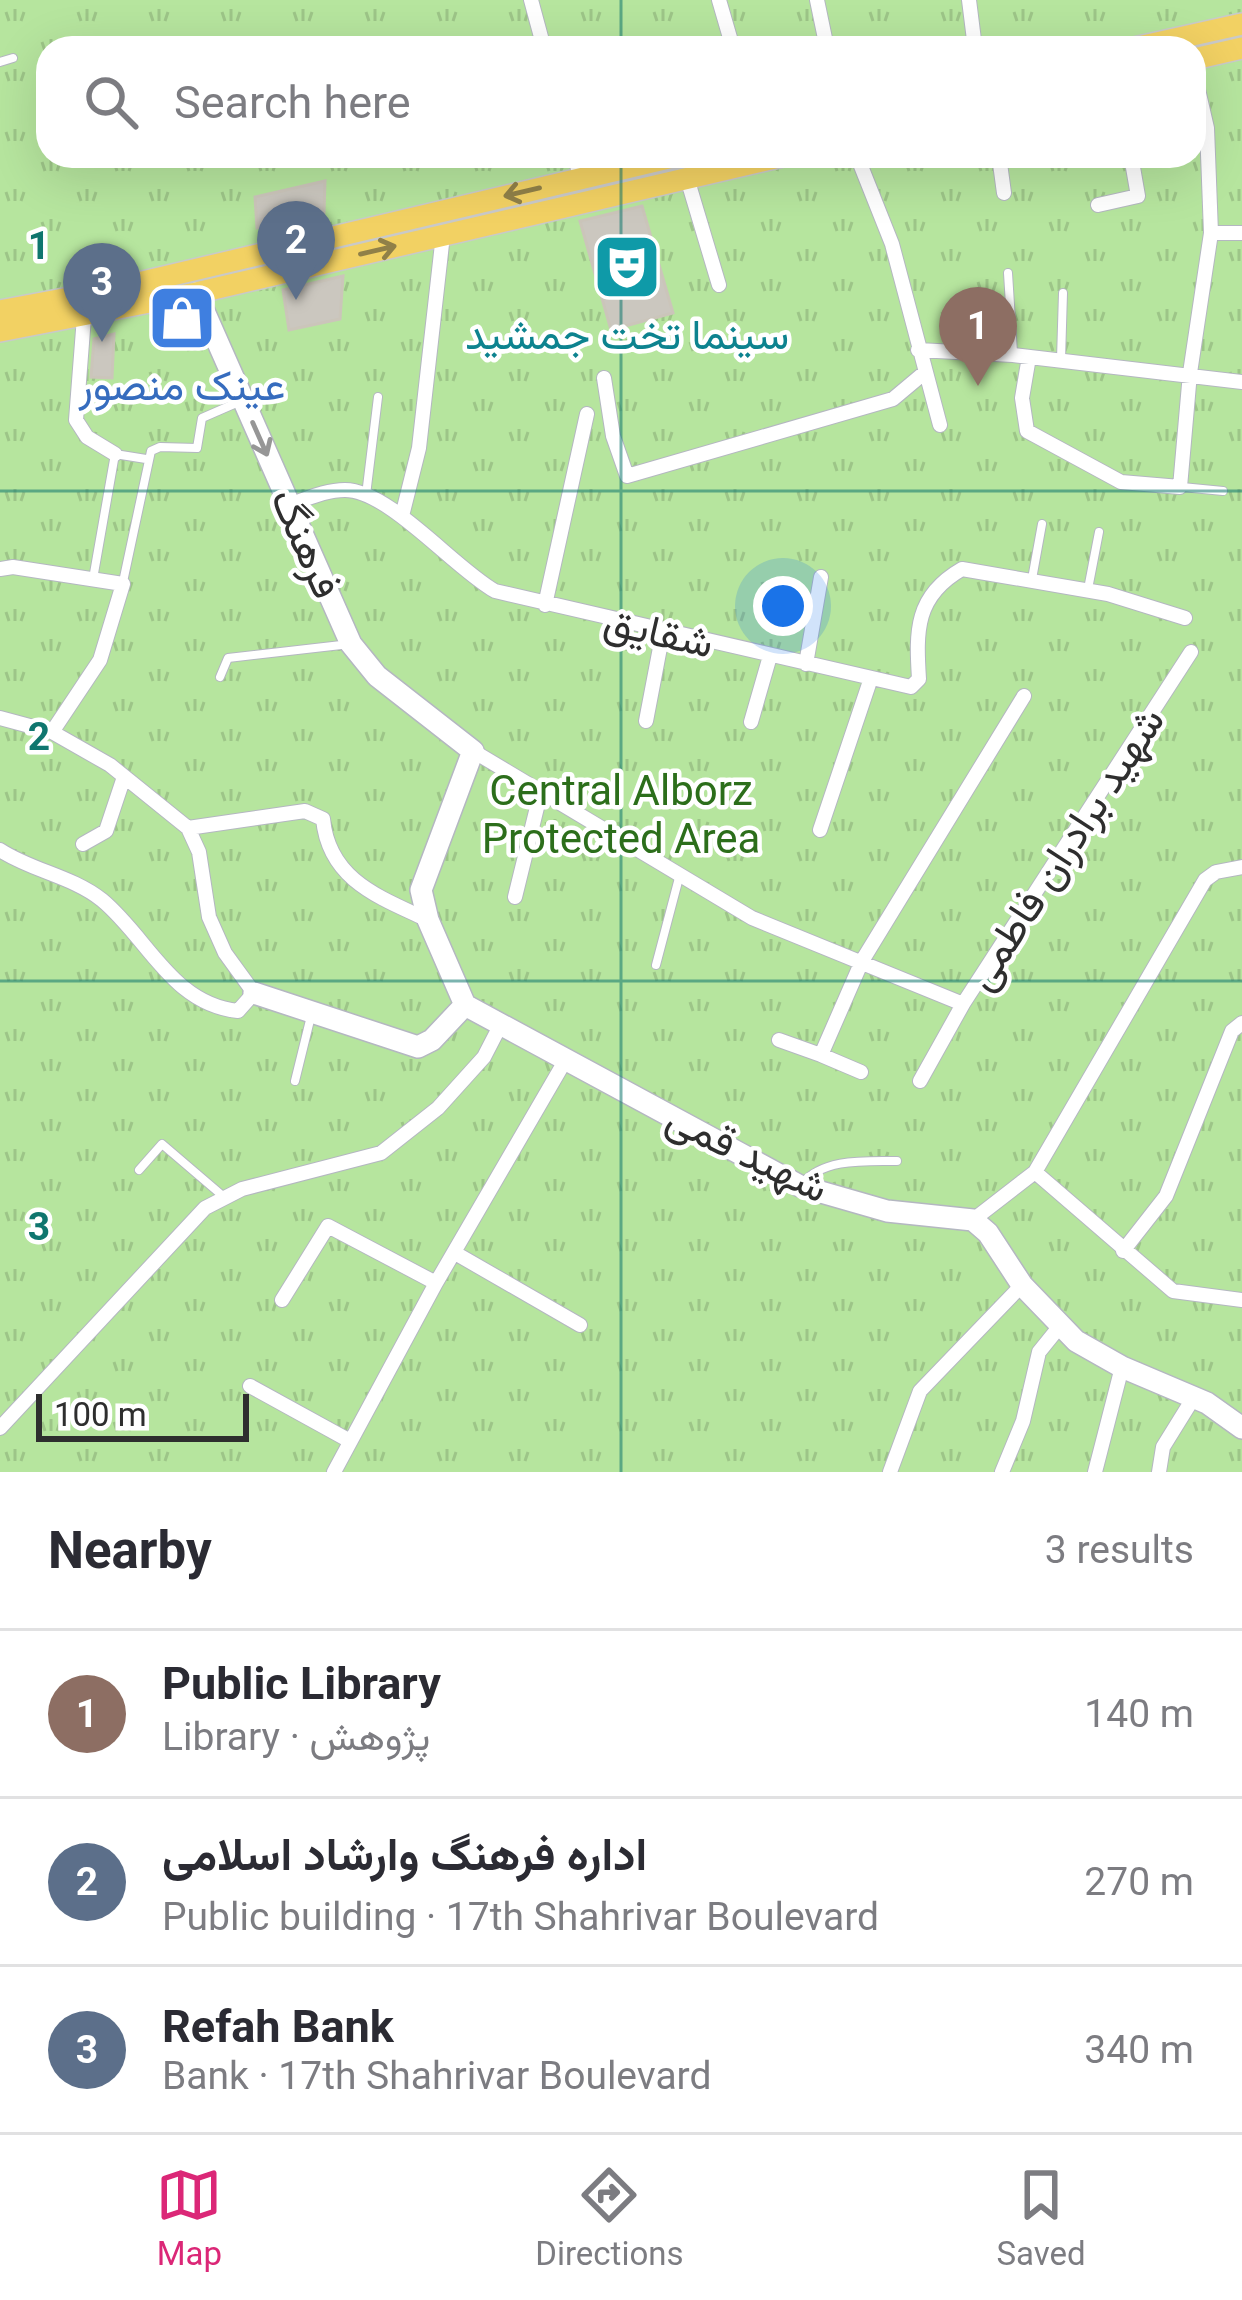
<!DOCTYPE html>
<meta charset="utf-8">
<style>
:root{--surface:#fff;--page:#f2f2f3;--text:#2b2b33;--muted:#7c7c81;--line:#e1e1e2;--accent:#db2777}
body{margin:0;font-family:Roboto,Vazirmatn,sans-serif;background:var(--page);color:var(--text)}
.scale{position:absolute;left:36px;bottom:30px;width:213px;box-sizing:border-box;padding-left:12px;border:6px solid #2e2e2e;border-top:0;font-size:33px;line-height:42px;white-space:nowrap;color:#2e2e2e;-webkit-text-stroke:9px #fff;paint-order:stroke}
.you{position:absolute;left:783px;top:606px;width:42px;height:42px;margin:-30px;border:9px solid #fff;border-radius:50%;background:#1a73e8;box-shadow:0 0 0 18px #1a73e833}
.badge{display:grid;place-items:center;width:78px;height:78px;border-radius:50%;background:var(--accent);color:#fff;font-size:39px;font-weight:700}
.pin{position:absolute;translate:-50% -99px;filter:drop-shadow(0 3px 6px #0008)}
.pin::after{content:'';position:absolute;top:63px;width:42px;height:36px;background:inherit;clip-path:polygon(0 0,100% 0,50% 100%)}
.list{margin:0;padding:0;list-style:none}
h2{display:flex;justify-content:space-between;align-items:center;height:156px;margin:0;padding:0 48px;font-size:51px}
h2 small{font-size:39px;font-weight:400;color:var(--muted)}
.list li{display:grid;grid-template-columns:78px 1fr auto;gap:36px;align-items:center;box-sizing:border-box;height:168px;padding:0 48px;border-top:3px solid var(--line)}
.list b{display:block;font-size:45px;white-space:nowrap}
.list p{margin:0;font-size:39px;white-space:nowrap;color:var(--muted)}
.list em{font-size:39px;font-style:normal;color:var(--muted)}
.icon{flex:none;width:66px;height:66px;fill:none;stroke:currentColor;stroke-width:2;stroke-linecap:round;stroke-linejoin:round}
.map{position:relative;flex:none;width:1242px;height:1472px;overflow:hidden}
.search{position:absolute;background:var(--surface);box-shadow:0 12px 48px #0002;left:36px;right:36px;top:36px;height:132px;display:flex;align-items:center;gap:30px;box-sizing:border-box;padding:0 42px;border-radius:36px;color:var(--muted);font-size:45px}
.sheet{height:660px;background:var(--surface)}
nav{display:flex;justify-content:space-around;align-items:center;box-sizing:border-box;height:168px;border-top:3px solid var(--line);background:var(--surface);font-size:33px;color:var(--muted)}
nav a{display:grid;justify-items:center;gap:6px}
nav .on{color:var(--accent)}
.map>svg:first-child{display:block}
.park{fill:url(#park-tufts);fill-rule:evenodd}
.building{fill:#cbc7bf;stroke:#cbc5ba;stroke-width:3}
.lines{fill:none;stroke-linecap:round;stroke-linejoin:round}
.lane-casing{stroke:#b4b7c1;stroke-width:10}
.street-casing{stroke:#b4b7c1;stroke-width:16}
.secondary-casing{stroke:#b4b7c1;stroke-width:24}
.primary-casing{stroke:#c9c9c9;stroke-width:24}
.lane{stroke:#fff;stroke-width:8}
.street{stroke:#fff;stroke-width:14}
.secondary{stroke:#fff;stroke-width:21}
.primary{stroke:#f2d163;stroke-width:21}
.oneway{stroke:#908048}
.oneway2{stroke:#969696}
.grid{fill:none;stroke:#0f766e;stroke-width:3;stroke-opacity:0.55}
.labels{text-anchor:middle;stroke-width:9;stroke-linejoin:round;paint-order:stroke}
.culture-label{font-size:42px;fill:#0d838f;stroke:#fff}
.shop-label{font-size:42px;fill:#366cbe;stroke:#fff}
.street-label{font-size:42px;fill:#2e2e2e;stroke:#fff}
.park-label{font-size:42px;fill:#2c6e1b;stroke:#fff}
.grid-label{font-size:39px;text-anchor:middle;font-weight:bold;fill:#0f766e;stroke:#fff;stroke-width:9;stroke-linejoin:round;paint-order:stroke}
</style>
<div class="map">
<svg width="1242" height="1472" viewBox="0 0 1242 1472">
<defs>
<pattern id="park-tufts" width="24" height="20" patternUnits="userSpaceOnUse" patternTransform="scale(3)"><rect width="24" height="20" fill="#b6e59e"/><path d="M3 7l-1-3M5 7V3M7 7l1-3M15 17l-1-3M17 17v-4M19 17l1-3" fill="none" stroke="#9dc588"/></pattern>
</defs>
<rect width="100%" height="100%" fill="#efe9e1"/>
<path class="park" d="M0,0H1242V1472H0ZM48,48H1194V156H48Z"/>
<path class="building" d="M325,181L324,213L257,228L255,197Z
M642,206L673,313L611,330L580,221Z
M343,276L340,319L289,330L283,290Z
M114,334L112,378L91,377L94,339Z"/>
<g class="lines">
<defs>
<path id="lane" d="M0,62L13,58
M91,270L95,292
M1008,273L1013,353
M1061,359L1063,293
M1182,487L1223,491
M366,495L378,397
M93,579L115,454L146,459
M1032,579L1042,524
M123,582L151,451L160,447L197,448L202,418L241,401
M1088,589L1099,532
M220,677L228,658L350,644
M656,965L680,874
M295,1081L312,1012
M139,1170L162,1144L224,1197
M801,1185C822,1158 865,1161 897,1161"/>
<path id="street" d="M531,0L544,48
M719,0L733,48
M817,0L827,48
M969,0L975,48
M865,46V48
M574,156L581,178
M857,156L892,244L940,425
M999,156L1004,193
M687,178L719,285
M1098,205L1138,196L1131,156
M1211,233H1242
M84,317L76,420L87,437L115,454
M918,350L1013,355L1242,382
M1029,357L1022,398L1027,431L1121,482L1180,487L1190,373L1211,233L1207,128L1194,72
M604,378L613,436L627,476L893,399L924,373
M289,505C307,499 325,490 345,490C389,490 454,568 495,591L911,687L919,679C916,631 915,596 962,569L1108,594L1185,618
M402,516L419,448L443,235
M0,569L13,567L123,584L100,660L52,732
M545,605L587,414
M806,664L821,577
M0,718L52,732L110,765L188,828L199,852L209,917L225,953L254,993L238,1011C172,1004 148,938 102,900C72,876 32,871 0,850
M646,721L663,632
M751,722L770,656
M473,751L752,918L963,1004L1191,652
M188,828L305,811L323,819C329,880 379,897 428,920
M820,830L871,678
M83,844L106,831L124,777
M515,897L541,791
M779,1040L821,1055L862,961L1024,696
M821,1055L861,1072
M920,1081L963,1004
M1035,1172L1173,1291L1242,1300
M973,1220L1035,1172L1205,880L1216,872L1242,867
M1123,1251L1166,1196L1232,1031L1242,1023
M455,1253L580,1325
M282,1300L328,1226L436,1283
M250,1386L350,1441
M0,1428L205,1208L242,1189L381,1153L438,1108L484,1057L500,1026
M334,1472L436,1283L565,1061
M890,1472L920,1391L1022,1285
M1002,1472L1023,1421L1039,1352L1060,1326
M1095,1472L1122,1367
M1159,1472L1163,1447L1194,1397"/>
<path id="secondary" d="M196,293L351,644L377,676L473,751L421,890L428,920L465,1005L800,1186L887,1211L973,1220L988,1233L1022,1285L1076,1341L1122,1367L1207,1403L1242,1428
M254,993L418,1047L432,1040L465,1005"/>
<path id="primary" d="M1134,48L1242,24
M1194,59L1242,48
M0,311L96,293L677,156
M0,331L196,293L783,156"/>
</defs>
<use href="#lane" class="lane-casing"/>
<use href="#street" class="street-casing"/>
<use href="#secondary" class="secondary-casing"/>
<use href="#primary" class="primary-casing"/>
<use href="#lane" class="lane"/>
<use href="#street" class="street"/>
<use href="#secondary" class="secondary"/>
<use href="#primary" class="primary"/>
</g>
<defs><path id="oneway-shaft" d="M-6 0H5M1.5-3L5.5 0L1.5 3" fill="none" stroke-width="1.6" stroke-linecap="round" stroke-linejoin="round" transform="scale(3)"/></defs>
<g class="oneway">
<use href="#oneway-shaft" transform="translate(522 192) rotate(167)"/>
<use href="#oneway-shaft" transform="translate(378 250) rotate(-13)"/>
</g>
<use class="oneway2" href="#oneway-shaft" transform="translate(260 439) rotate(66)"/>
<path class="grid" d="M621,0V48M621,156V1472M0,491H1242M0,981H1242"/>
<defs>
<symbol id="theatre-square" viewBox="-11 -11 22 22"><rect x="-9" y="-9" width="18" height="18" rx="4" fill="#0f9aa8" stroke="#fff"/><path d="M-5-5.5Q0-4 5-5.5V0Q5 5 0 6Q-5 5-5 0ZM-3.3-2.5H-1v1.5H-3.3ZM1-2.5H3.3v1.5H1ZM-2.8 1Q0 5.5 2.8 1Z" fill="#fff"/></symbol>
<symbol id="shop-square" viewBox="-11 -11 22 22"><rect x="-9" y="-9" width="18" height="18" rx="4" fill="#3f7fe0" stroke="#fff"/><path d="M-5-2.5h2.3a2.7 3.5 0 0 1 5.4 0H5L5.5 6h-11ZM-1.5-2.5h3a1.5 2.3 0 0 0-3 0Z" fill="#fff"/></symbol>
</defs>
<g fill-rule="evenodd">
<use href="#theatre-square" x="589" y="229" width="76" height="76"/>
<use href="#shop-square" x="144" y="280" width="76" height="76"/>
</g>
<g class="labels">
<g class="culture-label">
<text x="627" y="349">سینما تخت جمشید</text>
</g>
<g class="shop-label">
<text x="182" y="400">عینک منصور</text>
</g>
<g class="street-label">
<text transform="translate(307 543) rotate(66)" y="15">فرهنگ</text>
<text transform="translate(659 631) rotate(13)" y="15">شقایق</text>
<text transform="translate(1064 848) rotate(-57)" y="15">شهید برادران فاطمی</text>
<text transform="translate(748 1152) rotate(26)" y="15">شهید قمی</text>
</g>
<g class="park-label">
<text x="621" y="805">Central Alborz<tspan x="621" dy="48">Protected Area</tspan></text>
</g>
</g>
<g class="grid-label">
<text x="39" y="259">1</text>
<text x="39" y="750">2</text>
<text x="39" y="1240">3</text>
</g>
</svg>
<div class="scale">100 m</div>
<div class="you"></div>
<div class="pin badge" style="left:978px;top:386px;background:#8d6e63">1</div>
<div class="pin badge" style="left:296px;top:300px;background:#5c6f8a">2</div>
<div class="pin badge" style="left:102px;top:342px;background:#5c6f8a">3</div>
<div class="search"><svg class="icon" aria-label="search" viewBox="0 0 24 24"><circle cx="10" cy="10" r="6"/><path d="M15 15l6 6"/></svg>Search here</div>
</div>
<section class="sheet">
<h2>Nearby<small>3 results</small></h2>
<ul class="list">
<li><span class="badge" style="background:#8d6e63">1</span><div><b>Public Library</b><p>Library · پژوهش</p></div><em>140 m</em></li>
<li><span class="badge" style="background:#5c6f8a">2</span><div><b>اداره فرهنگ وارشاد اسلامی</b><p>Public building · 17th Shahrivar Boulevard</p></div><em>270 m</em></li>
<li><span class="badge" style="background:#5c6f8a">3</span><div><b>Refah Bank</b><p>Bank · 17th Shahrivar Boulevard</p></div><em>340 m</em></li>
</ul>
</section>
<nav>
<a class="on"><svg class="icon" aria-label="map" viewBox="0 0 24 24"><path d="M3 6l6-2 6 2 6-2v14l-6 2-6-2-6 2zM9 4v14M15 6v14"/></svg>Map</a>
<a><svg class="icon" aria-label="directions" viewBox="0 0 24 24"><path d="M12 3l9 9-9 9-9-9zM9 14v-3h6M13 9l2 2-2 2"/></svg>Directions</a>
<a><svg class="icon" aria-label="saved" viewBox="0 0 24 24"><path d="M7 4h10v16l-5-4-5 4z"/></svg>Saved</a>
</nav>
